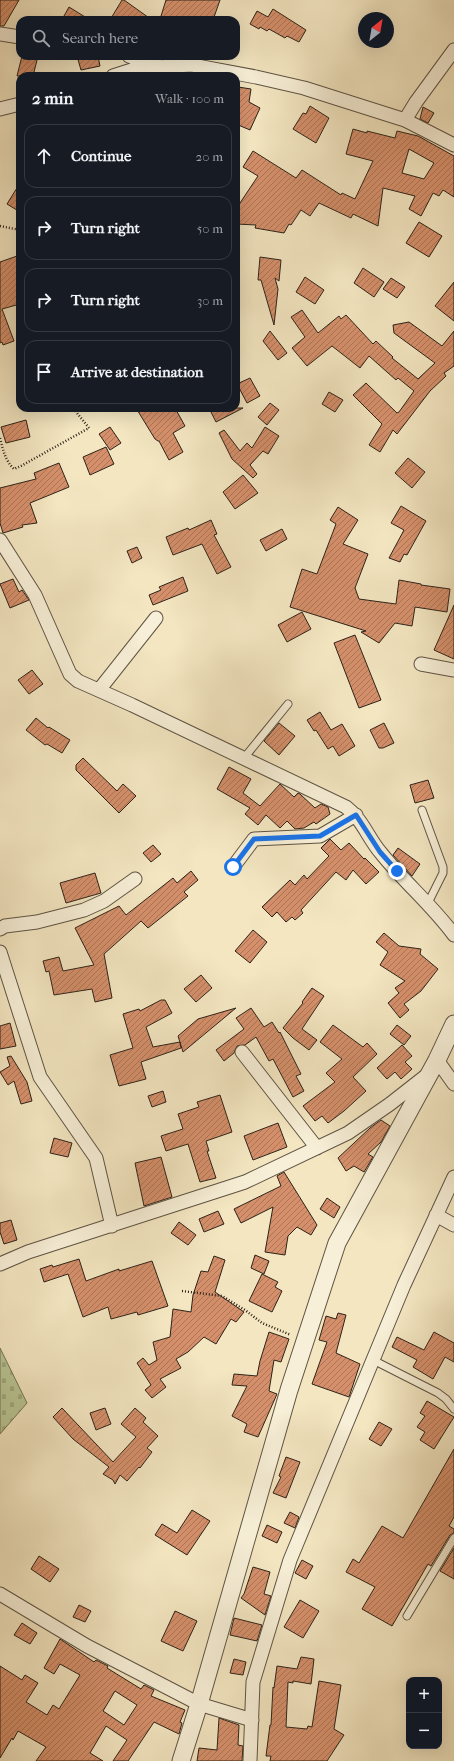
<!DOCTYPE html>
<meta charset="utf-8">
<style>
:root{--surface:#171b24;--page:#242831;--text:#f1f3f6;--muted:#9ea1a6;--line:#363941}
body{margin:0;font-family:"IM FELL French Canon",serif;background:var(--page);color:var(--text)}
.controls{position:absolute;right:12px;bottom:12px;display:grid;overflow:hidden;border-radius:8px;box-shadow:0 4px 16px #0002}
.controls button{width:36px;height:36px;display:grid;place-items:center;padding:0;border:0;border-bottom:1px solid var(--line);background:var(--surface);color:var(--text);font:20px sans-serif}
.compass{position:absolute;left:358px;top:12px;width:36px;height:36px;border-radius:50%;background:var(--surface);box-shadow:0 4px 16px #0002;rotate:31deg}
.stop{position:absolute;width:12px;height:12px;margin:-9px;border:3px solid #1a73e8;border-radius:50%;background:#fff}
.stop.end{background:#1a73e8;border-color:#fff;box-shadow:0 1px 4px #0008}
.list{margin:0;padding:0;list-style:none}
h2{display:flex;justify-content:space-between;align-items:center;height:52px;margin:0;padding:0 16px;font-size:17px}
h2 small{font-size:13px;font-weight:400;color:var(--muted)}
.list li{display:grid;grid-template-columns:26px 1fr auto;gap:12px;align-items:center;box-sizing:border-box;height:64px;margin:0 8px 8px;padding:0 8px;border:1px solid var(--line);border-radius:12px}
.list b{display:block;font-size:15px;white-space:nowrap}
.list em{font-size:13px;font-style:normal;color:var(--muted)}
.icon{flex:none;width:22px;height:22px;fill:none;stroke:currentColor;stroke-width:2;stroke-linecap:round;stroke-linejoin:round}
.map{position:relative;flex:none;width:454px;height:1761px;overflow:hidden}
.search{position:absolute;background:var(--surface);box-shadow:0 4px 16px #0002;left:16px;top:16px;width:224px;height:44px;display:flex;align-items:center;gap:10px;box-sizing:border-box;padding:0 14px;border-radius:12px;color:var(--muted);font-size:15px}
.panel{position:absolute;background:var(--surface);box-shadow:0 4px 16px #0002;left:16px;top:72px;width:224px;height:340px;border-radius:12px}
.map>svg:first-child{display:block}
.cemetery{fill:url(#cemetery-stones);stroke:#737456}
.building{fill:url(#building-hatch);stroke:#2d2219;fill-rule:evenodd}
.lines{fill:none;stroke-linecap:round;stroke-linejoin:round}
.service-casing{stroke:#5e5343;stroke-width:9}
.minor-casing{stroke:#5e5343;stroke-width:15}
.tertiary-casing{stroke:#5e5343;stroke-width:19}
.path{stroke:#2d2219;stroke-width:2.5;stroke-dasharray:1 2;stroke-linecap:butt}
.service{stroke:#f7efd7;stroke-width:7}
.minor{stroke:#f7efd7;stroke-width:13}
.tertiary{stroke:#f7efd7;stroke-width:17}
.route{stroke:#1a73e8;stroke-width:5}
</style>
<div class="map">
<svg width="454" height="1761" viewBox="0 0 454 1761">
<defs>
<pattern id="cemetery-stones" width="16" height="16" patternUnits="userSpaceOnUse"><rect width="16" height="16" fill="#b9c694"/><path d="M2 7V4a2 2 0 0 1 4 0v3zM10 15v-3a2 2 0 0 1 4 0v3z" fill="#9faa7f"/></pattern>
<pattern id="building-hatch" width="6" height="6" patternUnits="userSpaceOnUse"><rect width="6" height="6" fill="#d5906b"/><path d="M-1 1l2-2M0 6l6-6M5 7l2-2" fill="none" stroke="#ad7557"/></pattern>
</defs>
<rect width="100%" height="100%" fill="#f3e6c1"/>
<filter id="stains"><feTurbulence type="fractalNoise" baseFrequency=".005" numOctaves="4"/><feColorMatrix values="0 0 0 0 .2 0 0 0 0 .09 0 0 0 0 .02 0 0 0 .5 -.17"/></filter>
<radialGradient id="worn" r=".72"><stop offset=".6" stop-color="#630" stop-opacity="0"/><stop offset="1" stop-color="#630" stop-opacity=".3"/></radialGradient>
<path class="cemetery" d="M0,1348L27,1403L0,1434Z"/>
<path class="building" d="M0,0H19L4,26H0Z
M122,0H124L152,20H110Z
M166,0H220L213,20H173L161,16Z
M69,7L90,20H70L64,16Z
M273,9L306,30L299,42L287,36L285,38L269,29L267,31L260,27L259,29L250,24L257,11L268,17Z
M22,56H38L33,76H17Z
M77,56H98L100,66L81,70Z
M238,87L251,89L249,102L260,108L250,130L236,124Z
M310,106L329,118L316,143L293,129L303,113L306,114Z
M423,107L434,113L428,123L420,119Z
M353,129L367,133V131L395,138L397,131L418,136L454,156V197L443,190L439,196L433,193L421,216L409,209L415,196L383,188L378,226L353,214L351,218L319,203L310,216L301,210L291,225L289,224L284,233L255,228L256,225L236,224V209L258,176L243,167L253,151L296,178L302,170L341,195L342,193L355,199L373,161L346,154ZM409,149L434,163L424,179L402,173Z
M20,183V212L7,204Z
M419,222L442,236L429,257L406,243Z
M20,255V304L2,309L14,341L3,345L2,342L0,343V262Z
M260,257L281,260L279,281L275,278L278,289L274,325L261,280H258Z
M363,268L384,282L374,297L354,283Z
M305,277L324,290L315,304L296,292Z
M391,278L405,287L397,298L383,289Z
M454,282V321L435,306Z
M302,310L318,333L339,316L341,319L346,315L373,344L376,341L393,357L392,358L418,379L435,363L394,333L393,325L409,322L442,346L454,331V366L444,373L446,376L430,391L397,434L393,430L380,452L369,445L382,424L353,395L366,383L397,413L399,412L414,391L398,378L396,380L369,356L360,368L332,346L307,366L292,348L305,337L291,317Z
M270,331L287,353L278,360L263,341Z
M250,378L260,396L247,403L237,384Z
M329,392L343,400L335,412L322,404Z
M270,403L279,410L267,425L258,417Z
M136,408H175L185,426L173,433L183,452L169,460L159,441H158L155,439Z
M218,408H243L216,422L211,412Z
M26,420L30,437L6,443L1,427Z
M110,427L121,443L110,450L99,434Z
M265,427L279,436L268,454L263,451L250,465L257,474L253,478L232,459L219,433L224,430L240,451L247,443L252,448Z
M106,447L114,464L90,475L83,457Z
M408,458L425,472L412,488L395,473Z
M59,463L69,487L30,503L37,523L22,525L23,527L3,533L0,523V488L36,479L34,473Z
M243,475L258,493L235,509L223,492Z
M401,506L426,521L407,555L404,554L400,562L389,558L404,530L391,523Z
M338,507L358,520L343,544L368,554L355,588L359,599L396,604L399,580L421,584V585L450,589L447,612L415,607L412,626L395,623L379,643L361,632L366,631L290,607L302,569L317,574L336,524L330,520Z
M211,520L217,534L214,535L231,567L217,574L202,544L173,555L166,537L188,528L189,530Z
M282,529L287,539L266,551L260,540Z
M137,547L142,558L132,563L127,551Z
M183,577L188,591L153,605L149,595L161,590L159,587Z
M13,579L19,592L22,590L29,600L10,608L0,584Z
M454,605V659L434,650Z
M302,612L311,629L287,642L278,625Z
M355,635L381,700L359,708L334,643Z
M32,670L43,684L29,694L18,680Z
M320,712L331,730L342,724L355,746L339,756L333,746L328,749L316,730L314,731L307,720Z
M36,718L48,728L49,727L70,740L62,753L47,744L45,745L26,730Z
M279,723L295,736L279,755L264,741Z
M384,723L394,743L383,748H379L370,730Z
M83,758L117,791L123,784L136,796L119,813L76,770V765Z
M229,767L251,779L243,793L260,806L280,784L294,797L298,793L300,794L315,808L321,804L328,807L330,814L316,824L314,822L304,828L295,829L287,821L280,828L266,815L258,825L245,814L250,808L217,789Z
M428,780L434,798L415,803L410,785Z
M330,839L341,850L349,843L364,859L365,858L379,872L366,884L353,870L346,880L336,872L301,910L303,913L295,920L292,917L286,922L277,912L272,917L262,907L290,880L295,885L304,875L307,879L329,856L321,848Z
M153,845L161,854L151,862L143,853Z
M398,848L420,864L412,876L393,855Z
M191,871L198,880L184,892L188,896L148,928L141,921L104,954L112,998L95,1002L92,989L54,995L49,971L46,972L43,961L59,957L63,971L94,965L75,928L119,906L126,915L173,878L177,883Z
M95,873L101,893L66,903L60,883Z
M253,930L267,942L250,963L235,951Z
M384,933L399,946L421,949L420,954L438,969L421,991L404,1004L409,1010L400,1018L388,1003L399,993L395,988L405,981L380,965L388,952L376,942Z
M201,975L212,988L196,1002L184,989Z
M312,988L324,996L302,1029L317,1040L309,1050L293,1038L283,1028L303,1003L302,1002Z
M161,1000H165L172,1013L146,1027L153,1047L180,1042L181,1048L141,1062L146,1079L119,1086L110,1055L133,1048L123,1014L139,1009L140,1011Z
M236,1008L183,1052L178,1036L198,1019Z
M251,1008L264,1027L272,1022L279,1033L280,1032L301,1074L296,1076L304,1091L293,1097L273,1059L269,1061L256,1037L245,1045L237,1046L234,1053L224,1061L216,1050L244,1029L236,1018Z
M10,1023L16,1046L0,1049V1026Z
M333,1025L363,1047L367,1043L377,1054L353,1077L366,1091L344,1111L328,1123L322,1116L315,1121L303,1106L335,1082L326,1073L342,1059L320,1042Z
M397,1025L411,1036L404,1045L390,1034Z
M402,1045L412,1056L405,1062L412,1069L401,1079L395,1072L387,1079L377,1068Z
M11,1056L27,1082L32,1101L21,1104L14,1081L8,1085L0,1072L10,1066L7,1057Z
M163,1091L166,1102L152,1107L148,1096Z
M220,1095L232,1132L206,1141L209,1151H207L216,1178L200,1182L188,1144L166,1151L161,1136L183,1129L178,1114L199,1107L197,1102Z
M381,1120L390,1126L381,1142L368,1154L373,1157L364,1172L354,1166L346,1171L338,1158L370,1128Z
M278,1123L287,1147L253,1160L244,1136Z
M54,1138L72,1143L68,1157L50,1153Z
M161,1157L172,1197L144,1206L135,1163Z
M284,1172L317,1225L311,1235L297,1227L288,1236L285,1255L265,1252L273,1207L241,1223L234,1209L281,1186L277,1176Z
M327,1198L340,1207L334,1218L320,1209Z
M218,1211L224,1224L204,1232L199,1219Z
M11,1220L17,1240L4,1244L0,1232V1223Z
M179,1222L196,1235L188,1245L171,1233Z
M255,1255L269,1261L264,1274L251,1268Z
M214,1256L225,1260L215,1292L244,1312L236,1322L231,1319L216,1344L204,1337L188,1352L176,1359L181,1368L160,1379L166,1387L152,1398L145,1390L151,1385L137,1363L143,1358L149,1365L157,1360L153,1342L170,1337L173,1309L191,1312L193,1295L201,1271L208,1272Z
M79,1259L86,1281L119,1269V1271L152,1261L168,1306L138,1315L137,1312L111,1319L108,1307L83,1317L68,1274L44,1282L40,1269L52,1265L53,1267Z
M262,1274L278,1282L275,1287L282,1291L272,1312L249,1301Z
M338,1313L346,1315L336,1353L360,1364L349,1397L312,1384L327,1342L319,1340L326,1316L336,1319Z
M269,1332L289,1339L281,1362L274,1360L269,1391L277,1394L258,1437L244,1432L247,1424L232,1416L247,1386L232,1385L234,1374L257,1376L260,1361Z
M434,1332L454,1343V1362L445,1357L433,1379L413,1367L417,1360L392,1347L397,1337L424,1350Z
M427,1401L454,1417L434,1449L420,1440L425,1432L417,1427L425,1416L420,1413Z
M62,1408L113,1462L136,1437L121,1424L135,1408L146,1418L143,1422L158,1436L147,1448L152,1452L140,1468L139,1467L127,1481L120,1475L115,1484L113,1480L103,1474L109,1467L73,1439L53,1417Z
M105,1408L111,1424L96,1430L90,1413Z
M379,1422L392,1429L381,1446L369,1439Z
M454,1449V1517L449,1526L454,1529V1533L450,1535L431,1566L428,1564L392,1626L362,1609L375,1587L346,1572L353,1559L359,1563L382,1526L403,1538Z
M286,1457L300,1462L286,1498L273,1493L281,1477L279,1476Z
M192,1510L210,1521L187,1555L155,1535L162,1524L177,1533Z
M290,1512L299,1517L295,1528L284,1523Z
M267,1525L282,1532L277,1543L262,1536Z
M454,1548V1579L440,1571Z
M39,1556L59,1569L50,1582L31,1569Z
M302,1560L313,1566L306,1579L295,1573Z
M253,1567L270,1572L264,1594L271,1596L265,1615L241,1598L244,1594Z
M300,1600L319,1611L303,1638L284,1627Z
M79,1605L91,1611L85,1622L73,1617Z
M175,1611L197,1621L183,1651L161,1641Z
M234,1618L262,1625L257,1641L230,1635Z
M22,1623L37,1633L30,1644L14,1635Z
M60,1639L94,1662L96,1660L108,1666L107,1668L141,1689L144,1685L154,1690L151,1696L185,1710L180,1722L182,1723L179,1734L154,1722L128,1761H113L127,1740L106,1726L90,1753L103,1761H36L46,1747L18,1731L13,1740L12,1738L0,1758V1666L22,1680L25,1675L38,1683L26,1702L47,1715L53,1705L59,1709L80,1675L60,1664L54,1674L44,1668ZM115,1691L137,1705L124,1725L103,1711Z
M301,1657L314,1659L311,1684L293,1681V1683L288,1682L286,1727L307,1729L308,1726L312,1727L319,1681L341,1685L334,1729L344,1735L327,1761H270L271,1756H266L270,1725H271L273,1687L274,1688L277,1666L297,1669Z
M234,1659L246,1662L243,1675L230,1673Z
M219,1718L239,1725L238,1745L243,1746L242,1761H197L199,1748L217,1750Z"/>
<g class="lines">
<defs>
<path id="service" d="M244,758L288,704
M422,810L443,867V873L428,903
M373,1360L438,1393L446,1399L454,1409
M407,1616L454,1538"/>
<path id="minor" d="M0,34L20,37
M129,56L147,62H155
M113,76L138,68L192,65L256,77L304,88L405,120L454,145
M0,109L20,104
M405,120L416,102L454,50
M0,540L35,595L70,674L78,681L132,705L346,807C363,820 368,838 381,853C404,882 432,905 454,935
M421,664L454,670
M99,690L156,618
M233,867L254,839L320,836L356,815
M0,929L5,926L37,922L84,910L104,901L135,879
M0,952L40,1077L96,1158L112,1226
M242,1052L317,1148
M437,1060L454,1084
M436,1215L454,1225
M0,1264L28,1252L245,1182L348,1133L390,1104L427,1075
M0,1594L87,1646L199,1704L252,1720
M250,1761L253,1682L290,1560L404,1285L454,1177"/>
<path id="tertiary" d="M181,1761L199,1704L289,1390L337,1243L437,1060L454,1024"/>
</defs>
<use href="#service" class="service-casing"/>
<use href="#minor" class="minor-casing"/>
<use href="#tertiary" class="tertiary-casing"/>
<path class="path" d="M0,226L20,230
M0,438C3,450 5,460 14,469L21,466L89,428L73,408
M182,1291L222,1296L245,1310L262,1323L291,1335"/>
<use href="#service" class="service"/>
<use href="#minor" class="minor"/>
<use href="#tertiary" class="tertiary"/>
</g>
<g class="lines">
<path class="route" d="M233,867L254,839L320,836L356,815L380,852L397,871"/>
</g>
<rect width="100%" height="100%" filter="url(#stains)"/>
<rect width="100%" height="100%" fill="url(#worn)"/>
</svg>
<div class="controls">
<button>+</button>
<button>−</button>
</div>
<svg class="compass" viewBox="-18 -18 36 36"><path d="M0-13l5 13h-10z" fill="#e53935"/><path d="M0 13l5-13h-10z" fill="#9ea1a6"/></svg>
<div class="stop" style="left:233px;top:867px"></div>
<div class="stop end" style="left:397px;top:871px"></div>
<div class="search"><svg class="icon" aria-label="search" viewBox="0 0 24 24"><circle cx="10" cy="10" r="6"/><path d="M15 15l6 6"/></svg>Search here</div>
<section class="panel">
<h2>2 min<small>Walk · 100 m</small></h2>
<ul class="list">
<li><svg class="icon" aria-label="ahead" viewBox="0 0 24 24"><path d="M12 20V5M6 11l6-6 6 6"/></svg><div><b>Continue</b></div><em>20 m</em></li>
<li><svg class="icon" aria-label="right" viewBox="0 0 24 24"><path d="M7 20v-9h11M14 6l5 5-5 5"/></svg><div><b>Turn right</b></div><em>50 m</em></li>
<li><svg class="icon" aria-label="right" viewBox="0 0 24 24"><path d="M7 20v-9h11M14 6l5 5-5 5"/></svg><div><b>Turn right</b></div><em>30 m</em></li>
<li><svg class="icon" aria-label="arrive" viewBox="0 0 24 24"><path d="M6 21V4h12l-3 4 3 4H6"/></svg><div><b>Arrive at destination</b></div></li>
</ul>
</section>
</div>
